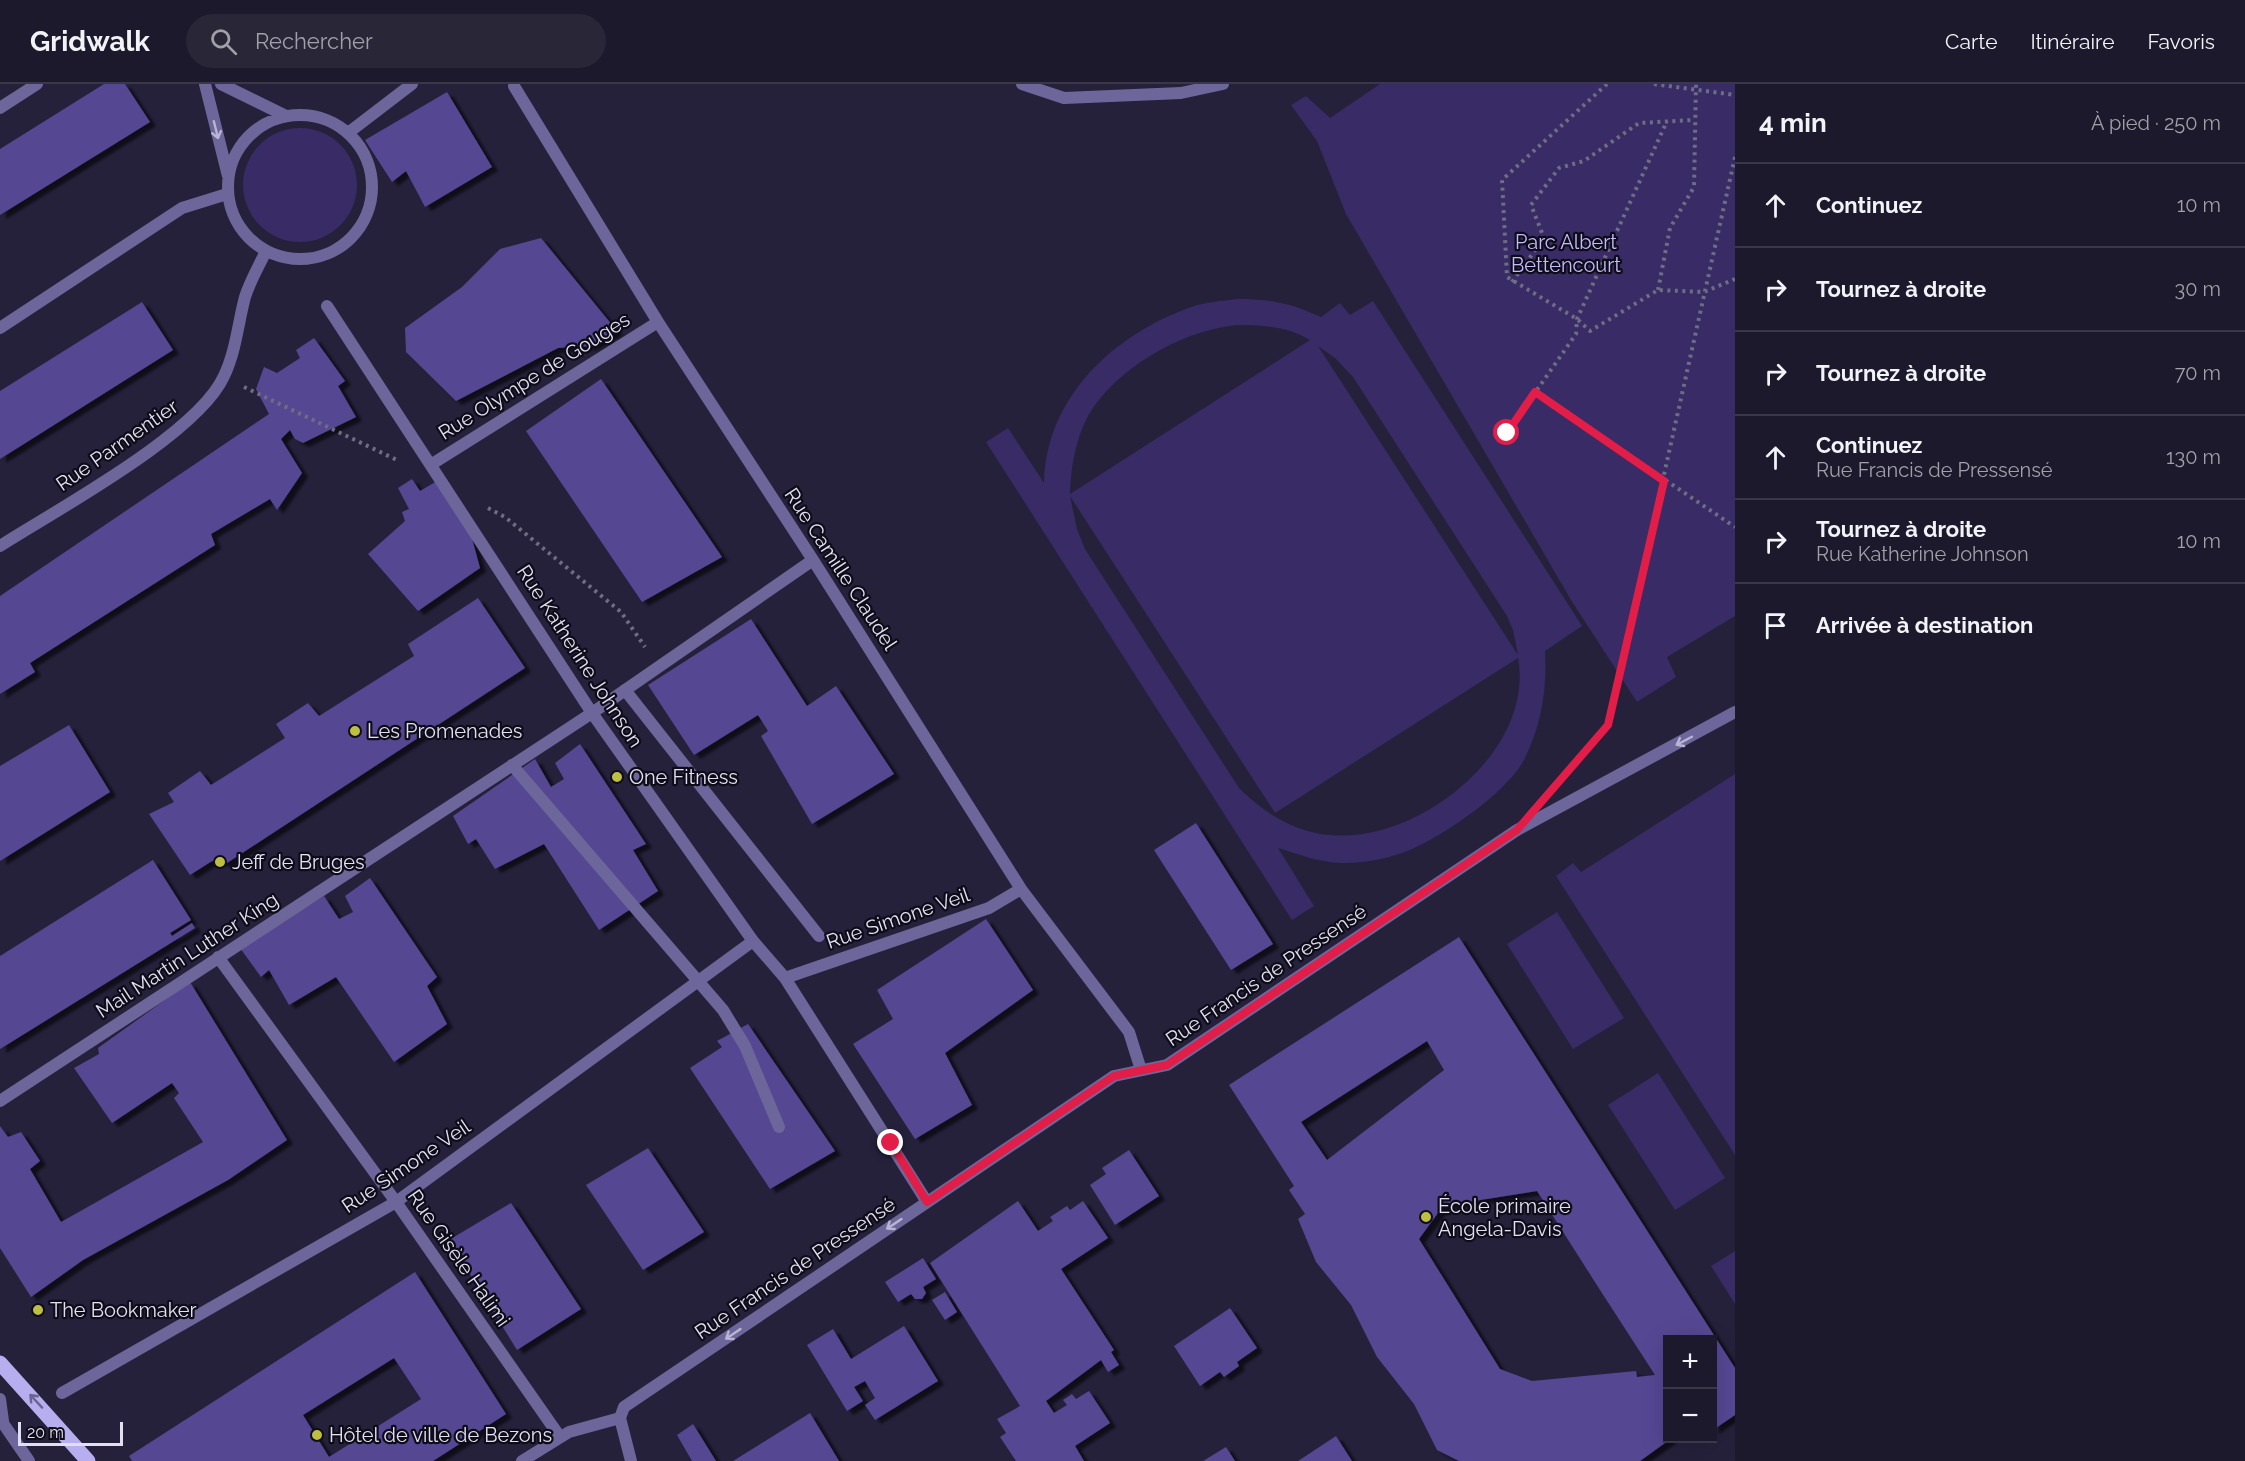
<!DOCTYPE html>
<html lang="fr">
<meta charset="utf-8">
<style>
:root{--surface:#1c192c;--page:#292638;--text:#f1f3f6;--muted:#a0a0a9;--line:#3a3848}
body{margin:0;font-family:Raleway,sans-serif;background:var(--page);color:var(--text)}
.controls{position:absolute;right:18px;bottom:18px;display:grid;overflow:hidden;border-radius:0px;box-shadow:0 6px 24px #0002}
.controls button{width:54px;height:54px;display:grid;place-items:center;padding:0;border:0;border-bottom:2px solid var(--line);background:var(--surface);color:var(--text);font:30px sans-serif}
.scale{position:absolute;left:18px;bottom:15px;width:105px;box-sizing:border-box;padding-left:6px;border:3px solid #e1e0f1;border-top:0;font-size:16px;line-height:21px;white-space:nowrap;color:#e1e0f1;-webkit-text-stroke:4px #0e0c18;paint-order:stroke}
.stop{position:absolute;width:18px;height:18px;margin:-14px;border:4px solid #e11d48;border-radius:50%;background:#fff}
.stop.end{background:#e11d48;border-color:#fff;box-shadow:0 2px 6px #0008}
.list{margin:0;padding:0;list-style:none}
h2{display:flex;justify-content:space-between;align-items:center;height:78px;margin:0;padding:0 24px;font-size:26px}
h2 small{font-size:20px;font-weight:400;color:var(--muted)}
.list li{display:grid;grid-template-columns:39px 1fr auto;gap:18px;align-items:center;box-sizing:border-box;height:84px;padding:0 24px;border-top:2px solid var(--line)}
.list b{display:block;font-size:22px;white-space:nowrap}
.list p{margin:0;font-size:20px;white-space:nowrap;color:var(--muted)}
.list em{font-size:20px;font-style:normal;color:var(--muted)}
.icon{flex:none;width:33px;height:33px;fill:none;stroke:currentColor;stroke-width:2;stroke-linecap:round;stroke-linejoin:round}
.map{position:relative;flex:none;width:1735px;height:1377px;overflow:hidden}
header{display:flex;align-items:center;gap:36px;box-sizing:border-box;height:84px;padding:0 30px;background:var(--surface);border-bottom:2px solid var(--line)}
header strong{font-size:28px}
nav{display:flex;gap:33px;margin-inline-start:auto;font-size:21px}
.search{width:420px;height:54px;background:var(--page);display:flex;align-items:center;gap:15px;box-sizing:border-box;padding:0 21px;border-radius:33px;color:var(--muted);font-size:22px}
main{display:flex}
aside{flex:1;background:var(--surface)}
.map>svg:first-child{display:block}
.green{fill:#382b66;fill-rule:evenodd}
.building{fill:#554692;fill-rule:evenodd;filter:url(#shadow)}
.lines{fill:none;stroke-linecap:round;stroke-linejoin:round}
.path{stroke:#6f6d83;stroke-width:4;stroke-dasharray:3 4.5;stroke-linecap:butt}
.lane{stroke:#6d669a;stroke-width:12}
.street{stroke:#6d669a;stroke-width:12}
.primary{stroke:#b6aeef;stroke-width:15}
.oneway{stroke:#b8b5d3}
.oneway2{stroke:#6a658e}
.route{stroke:#e11d48;stroke-width:8}
.poi-dot{fill:#bebf42;stroke:#0e0c18;stroke-width:2}
.labels{text-anchor:middle;stroke-width:4.5;stroke-linejoin:round;paint-order:stroke}
.park-label{font-size:20px;fill:#c2bafa;stroke:#0e0c18}
.street-label{font-size:20px;fill:#e1e0f1;stroke:#0e0c18}
.poi-label{font-size:20px;fill:#e1e0f1;stroke:#0e0c18;text-anchor:start}
</style>
<header>
<strong>Gridwalk</strong>
<div class="search"><svg class="icon" aria-label="search" viewBox="0 0 24 24"><circle cx="10" cy="10" r="6"/><path d="M15 15l6 6"/></svg>Rechercher</div>
<nav><a>Carte</a><a>Itinéraire</a><a>Favoris</a></nav>
</header>
<main>
<div class="map">
<svg width="1735" height="1377" viewBox="0 0 1735 1377">
<defs>
<filter id="shadow"><feDropShadow dx="6" dy="4" stdDeviation="1.5" flood-color="#0009"/></filter>
</defs>
<rect width="100%" height="100%" fill="#25213b"/>
<path class="green" d="M1380,0H1735V532L1667,573L1676,593L1637,618L1571,516L1346,130L1317,57L1291,21L1306,12L1330,34Z
M243 101a57 57 0 1 1 114 0a57 57 0 1 1-114 0Z
M1237,215C1271,215 1291,219 1321,233L1340,219L1350,231L1373,217L1582,542L1545,567C1547,605 1542,639 1525,674C1509,707 1446,750 1412,765C1392,774 1362,780 1340,779C1318,778 1298,770 1278,764L1314,822L1292,836L986,358L1008,344L1044,399C1046,313 1113,251 1191,223C1205,218 1222,217 1237,215ZM1237,241C1261,241 1288,242 1310,256L1070,410C1071,380 1077,346 1095,321C1126,279 1185,246 1237,241ZM1318,262L1335,274L1353,293L1507,532L1513,546L1518,571ZM1070,412L1275,729L1518,574C1535,668 1417,760 1330,751C1294,748 1263,728 1239,704L1085,465L1077,445Z
M1735,690V1071L1556,792L1573,779L1581,788Z
M1557,828L1624,934L1573,965L1507,860Z
M1658,989L1725,1094L1675,1126L1608,1021Z
M1735,1167V1220L1711,1182Z"/>
<path class="building" d="M104,0H125L150,38L0,131V65Z
M447,8L492,83L425,123L406,87L392,98L365,56Z
M541,154L617,247L592,262L558,264L456,317L406,268L405,244L462,203L500,165Z
M142,218L173,266L0,375V307Z
M314,254L345,297L338,302L356,333L303,359L295,355L290,346L281,355L302,389L277,426L270,415L211,450L215,461L30,579L35,588L0,610V512L269,330L256,305L264,283L277,289L300,274L296,266Z
M601,295L722,473L642,518L526,347Z
M412,395L420,407L437,397L471,451L480,484L418,527L368,470L405,437L402,428L409,425L398,404Z
M478,514L525,584L227,779L212,777L190,791L149,730L174,718L168,709L200,687L211,701L285,654L276,640L308,619L319,632L414,572L408,560Z
M751,535L807,622L836,602L894,690L812,740L761,652L768,647L758,631L694,671L648,601Z
M69,641L110,708L0,777V682Z
M580,660L646,760L633,766L658,807L599,846L544,760L495,785L476,755L468,760L453,732L535,675L551,703L564,695L555,679Z
M1196,739L1273,860L1231,886L1154,766Z
M153,776L191,836L170,849L172,852L192,839L195,844L0,965V872Z
M370,794L437,893L427,902L447,940L394,978L336,893L289,921L269,886L261,893L240,864L324,812L339,835L353,828L345,812Z
M986,835L1033,906L945,969L972,1021L915,1055L853,960L893,935L877,906Z
M1459,853L1735,1284V1331L1713,1346V1256H1668V1354H1672L1640,1377H1459L1437,1366L1414,1320L1377,1273L1351,1221L1316,1178L1298,1135L1305,1130L1289,1106L1294,1102L1229,1001ZM1427,957L1444,986L1327,1076L1301,1038ZM1537,1107L1600,1206L1655,1291L1637,1293L1636,1287L1532,1297L1500,1285L1419,1155L1443,1122Z
M190,898L287,1056L228,1096L83,1176L31,1213L0,1164V1042L8,1053L21,1048L40,1077L30,1085L61,1138L203,1058L174,1014L179,1009L172,999L112,1039L74,984L99,970L98,964Z
M748,940L835,1067L770,1105L690,984L722,963L717,957Z
M648,1064L704,1148L643,1186L586,1101Z
M1129,1066L1159,1112L1115,1141L1090,1101L1106,1090L1102,1084Z
M1018,1117L1038,1147L1053,1137L1050,1133L1067,1122L1070,1126L1083,1117L1108,1154L1061,1185L1114,1266L1111,1268L1119,1281L1108,1288L1101,1276L1046,1317L1054,1329L1067,1321L1063,1316L1072,1310L1076,1315L1089,1307L1110,1339L1075,1362L1084,1377H1016L1000,1353L1006,1349L997,1335L1020,1322L930,1179Z
M511,1119L581,1225L517,1266L449,1156Z
M923,1174L936,1195L923,1203L926,1209L922,1215H915L911,1210L898,1218L885,1198Z
M415,1188L506,1330L433,1377H132L129,1372ZM394,1274L421,1315L329,1373L303,1331Z
M945,1208L957,1228L945,1236L932,1216Z
M1230,1224L1257,1264L1237,1278L1239,1282L1224,1293L1220,1288L1200,1302L1174,1262Z
M904,1242L938,1297L875,1336L865,1321L875,1314L865,1297L854,1303L863,1317L847,1327L807,1261L833,1245L851,1275Z
M810,1329L839,1377H733Z
M693,1340L716,1377H692L677,1351Z
M1336,1352L1352,1377H1298L1330,1356Z
M1226,1363L1235,1377H1203Z"/>
<g class="lines">
<path class="path" d="M1607,0L1502,96L1507,193L1577,235L1590,247L1658,206L1704,208L1735,195
M1654,0L1735,11
M1512,198L1544,154L1531,121L1559,84L1584,77L1639,39L1694,36
M1658,206L1670,144L1694,103L1696,0
M244,303L397,376
M1535,308L1735,443
M1507,349L1576,250L1577,235L1667,37
M488,424L505,433L621,528L645,563
M1565,691L1608,641L1735,73"/>
<path class="lane" d="M0,24L37,0
M0,244L182,124L227,110
M625,606L819,852
M0,1315L3,1337
M0,1335L29,1377"/>
<path class="street" d="M205,0L228,92
M221,0L286,32
M1022,0L1064,14L1181,9L1223,0
M514,2L658,238L813,476L1021,805L1129,948L1141,986
M228 103a72 72 0 1 1 144 0a72 72 0 1 1-144 0Z
M348,49L412,0
M327,222L592,629L753,857L785,894L927,1118
M432,380L658,238
M0,462C56,426 198,350 224,292C236,267 238,239 245,213C250,197 259,182 266,167
M512,681L723,926L745,962L779,1043
M218,873L396,1118L560,1353
M785,894L989,824L1021,805
M0,1017L592,629L813,476
M62,1309L396,1118L753,857
M522,1377L569,1348L620,1334
M631,1377L620,1334L624,1323L1114,992L1167,981L1517,746L1735,628"/>
<path class="primary" d="M0,1279L88,1377"/>
</g>
<defs><path id="oneway-shaft" d="M-6 0H5M1.5-3L5.5 0L1.5 3" fill="none" stroke-width="1.6" stroke-linecap="round" stroke-linejoin="round" transform="scale(1.5)"/></defs>
<g class="oneway">
<use href="#oneway-shaft" transform="translate(216 46) rotate(76)"/>
<use href="#oneway-shaft" transform="translate(1684 657) rotate(152)"/>
<use href="#oneway-shaft" transform="translate(894 1140) rotate(146)"/>
<use href="#oneway-shaft" transform="translate(733 1250) rotate(146)"/>
</g>
<use class="oneway2" href="#oneway-shaft" transform="translate(36 1317) rotate(-133)"/>
<g class="lines">
<path class="route" d="M891,1059L927,1118L1114,992L1167,981L1517,746L1608,641L1664,397L1535,308L1507,349"/>
</g>
<g class="poi-dot">
<circle cx="355" cy="647" r="6"/>
<circle cx="617" cy="693" r="6"/>
<circle cx="220" cy="778" r="6"/>
<circle cx="1426" cy="1133" r="6"/>
<circle cx="38" cy="1226" r="6"/>
<circle cx="317" cy="1351" r="6"/>
</g>
<g class="labels">
<g class="park-label">
<text x="1566" y="165">Parc Albert<tspan x="1566" dy="23">Bettencourt</tspan></text>
</g>
<g class="street-label">
<text transform="translate(534 292) rotate(-32)" y="7">Rue Olympe de Gouges</text>
<text transform="translate(117 361) rotate(-35)" y="7">Rue Parmentier</text>
<text transform="translate(841 485) rotate(57)" y="7">Rue Camille Claudel</text>
<text transform="translate(580 572) rotate(57)" y="7">Rue Katherine Johnson</text>
<text transform="translate(898 834) rotate(-19)" y="7">Rue Simone Veil</text>
<text transform="translate(187 871) rotate(-33)" y="7">Mail Martin Luther King</text>
<text transform="translate(1266 891) rotate(-34)" y="7">Rue Francis de Pressensé</text>
<text transform="translate(406 1082) rotate(-34)" y="7">Rue Simone Veil</text>
<text transform="translate(459 1174) rotate(55)" y="7">Rue Gisèle Halimi</text>
<text transform="translate(795 1184) rotate(-34)" y="7">Rue Francis de Pressensé</text>
</g>
<g class="poi-label">
<text x="367" y="654">Les Promenades</text>
<text x="629" y="700">One Fitness</text>
<text x="232" y="785">Jeff de Bruges</text>
<text x="1438" y="1129">École primaire<tspan x="1438" dy="23">Angela-Davis</tspan></text>
<text x="50" y="1233">The Bookmaker</text>
<text x="329" y="1358">Hôtel de ville de Bezons</text>
</g>
</g>
</svg>
<div class="controls">
<button>+</button>
<button>−</button>
</div>
<div class="scale">20 m</div>
<div class="stop" style="left:1507px;top:349px"></div>
<div class="stop end" style="left:891px;top:1059px"></div>
</div>
<aside>
<h2>4 min<small>À pied · 250 m</small></h2>
<ul class="list">
<li><svg class="icon" aria-label="ahead" viewBox="0 0 24 24"><path d="M12 20V5M6 11l6-6 6 6"/></svg><div><b>Continuez</b></div><em>10 m</em></li>
<li><svg class="icon" aria-label="right" viewBox="0 0 24 24"><path d="M7 20v-9h11M14 6l5 5-5 5"/></svg><div><b>Tournez à droite</b></div><em>30 m</em></li>
<li><svg class="icon" aria-label="right" viewBox="0 0 24 24"><path d="M7 20v-9h11M14 6l5 5-5 5"/></svg><div><b>Tournez à droite</b></div><em>70 m</em></li>
<li><svg class="icon" aria-label="ahead" viewBox="0 0 24 24"><path d="M12 20V5M6 11l6-6 6 6"/></svg><div><b>Continuez</b><p>Rue Francis de Pressensé</p></div><em>130 m</em></li>
<li><svg class="icon" aria-label="right" viewBox="0 0 24 24"><path d="M7 20v-9h11M14 6l5 5-5 5"/></svg><div><b>Tournez à droite</b><p>Rue Katherine Johnson</p></div><em>10 m</em></li>
<li><svg class="icon" aria-label="arrive" viewBox="0 0 24 24"><path d="M6 21V4h12l-3 4 3 4H6"/></svg><div><b>Arrivée à destination</b></div></li>
</ul>
</aside>
</main>
